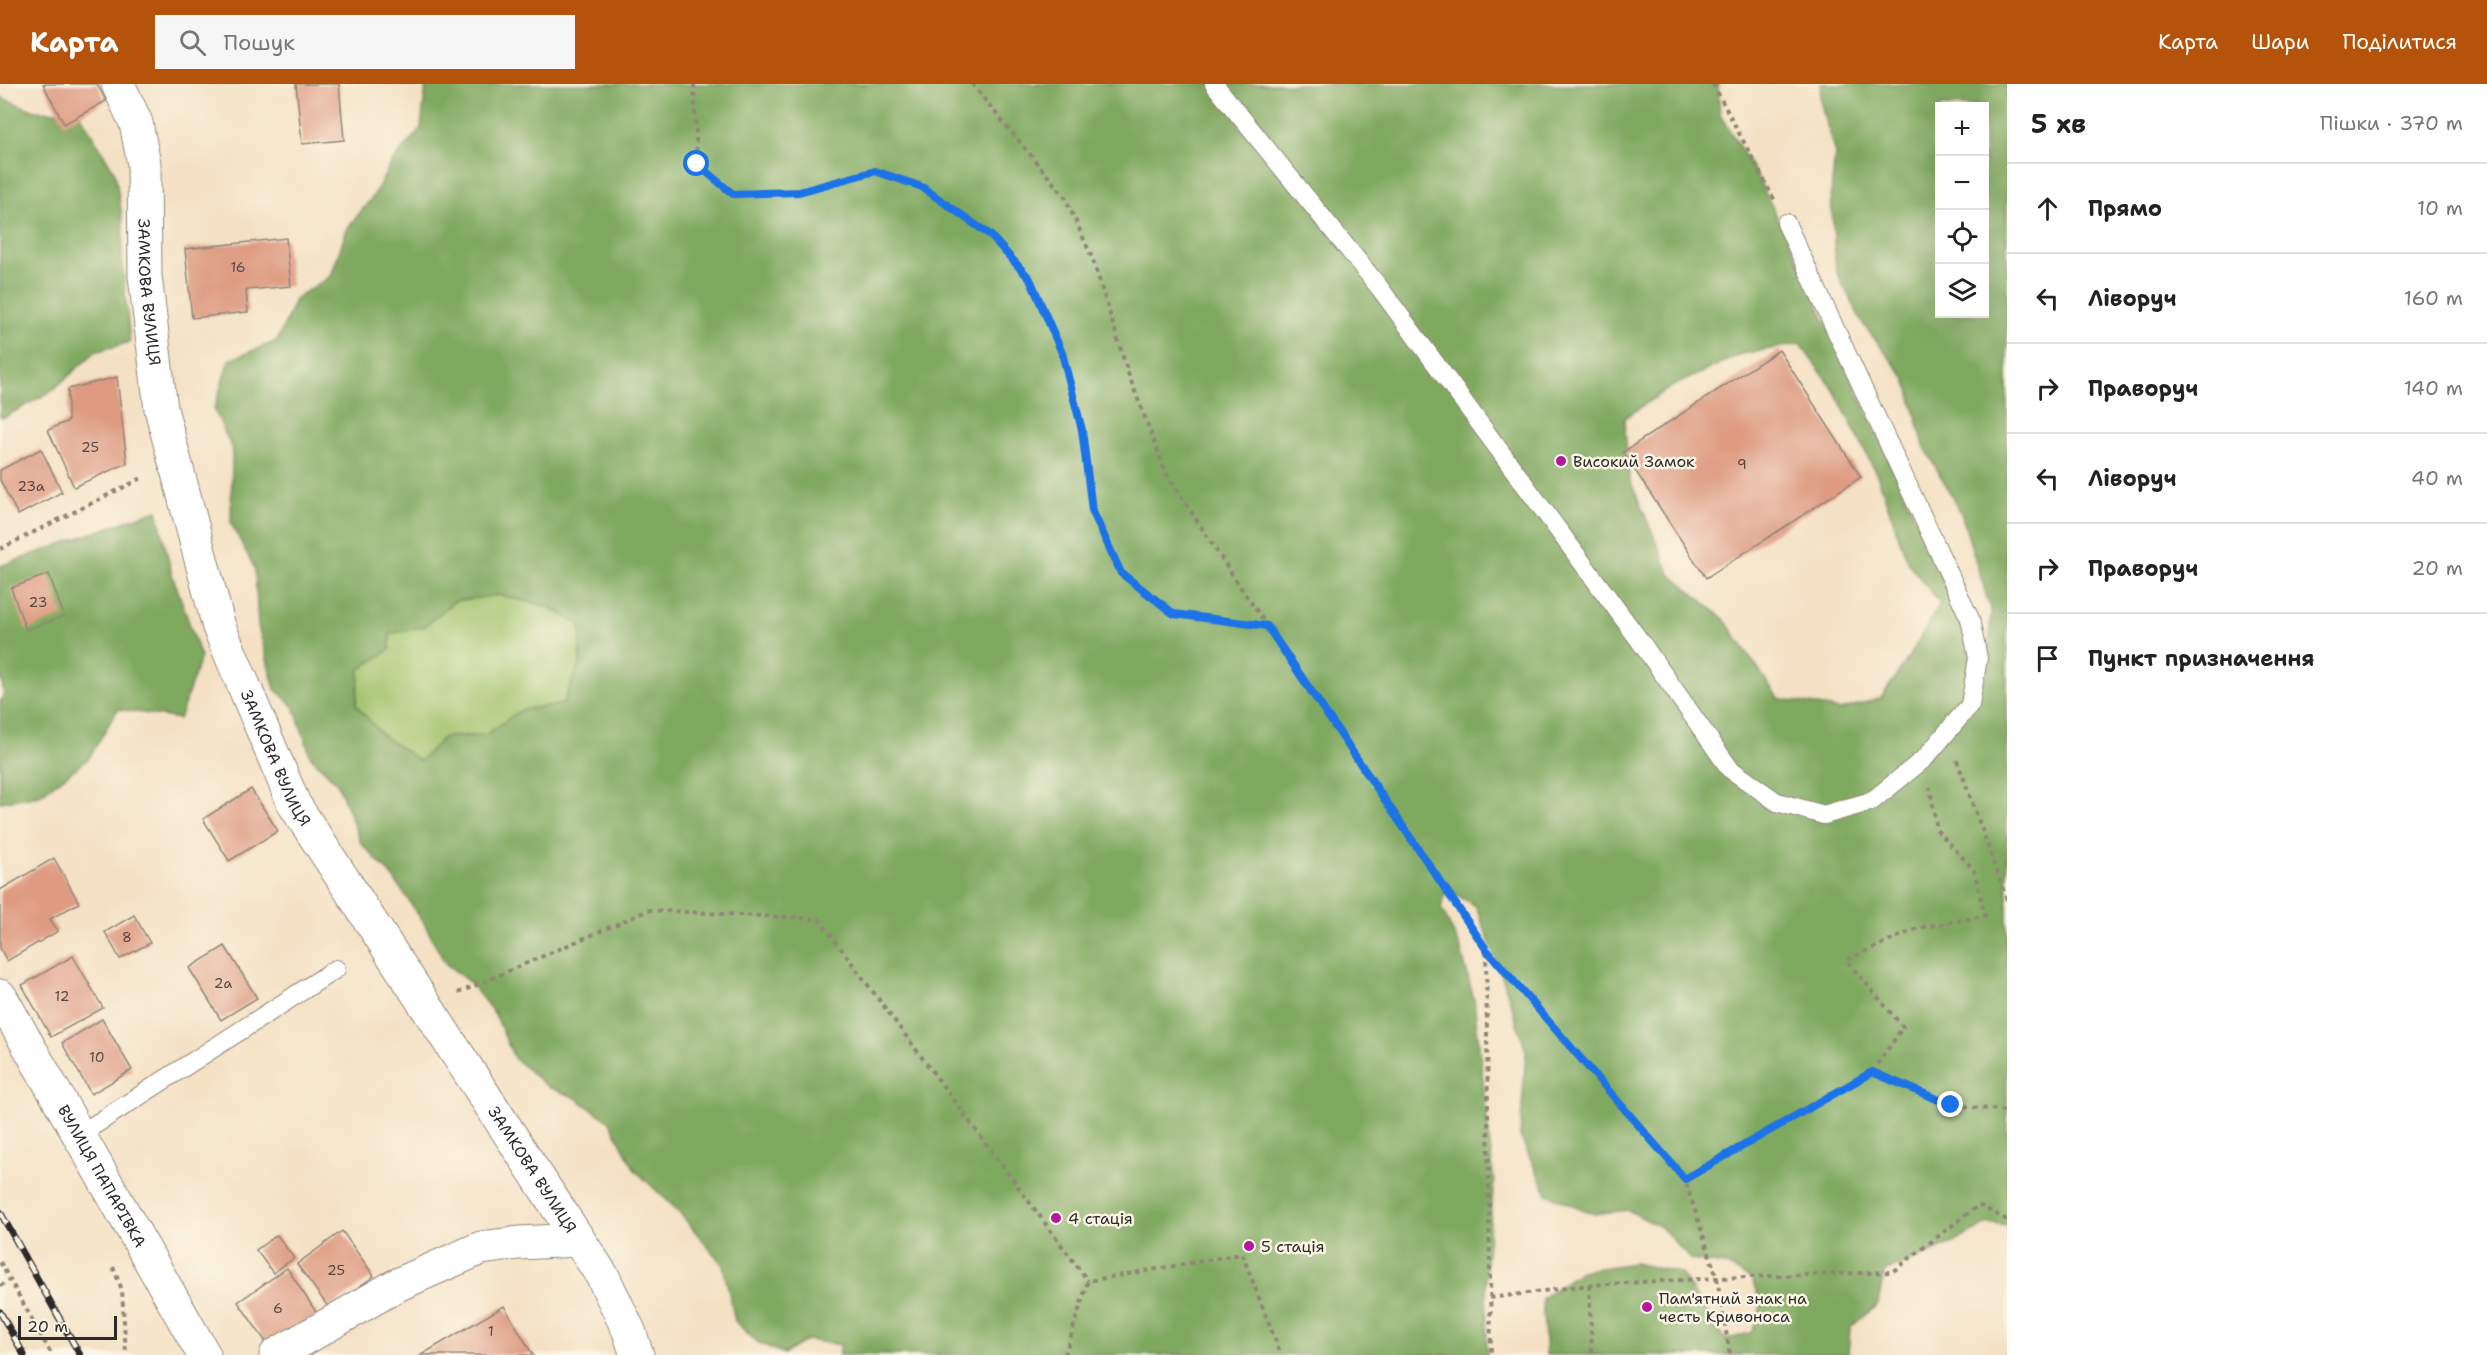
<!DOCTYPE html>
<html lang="uk">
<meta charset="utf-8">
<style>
:root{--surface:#fff;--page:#f6f6f6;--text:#222;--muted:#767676;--line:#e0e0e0;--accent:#b45309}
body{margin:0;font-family:"Shantell Sans",sans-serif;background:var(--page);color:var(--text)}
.controls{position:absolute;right:18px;top:18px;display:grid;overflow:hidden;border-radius:0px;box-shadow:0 6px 24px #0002}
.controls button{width:54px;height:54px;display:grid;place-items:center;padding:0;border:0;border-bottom:2px solid var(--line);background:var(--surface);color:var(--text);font:30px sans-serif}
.scale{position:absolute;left:18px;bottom:15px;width:99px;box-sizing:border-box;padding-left:6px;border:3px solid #2b2b2b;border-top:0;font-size:16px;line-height:21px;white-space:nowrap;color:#2b2b2b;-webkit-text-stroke:4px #fcf5e5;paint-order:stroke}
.stop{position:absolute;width:18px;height:18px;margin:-14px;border:4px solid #1a73e8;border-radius:50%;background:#fff}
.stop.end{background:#1a73e8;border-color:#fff;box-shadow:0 2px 6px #0008}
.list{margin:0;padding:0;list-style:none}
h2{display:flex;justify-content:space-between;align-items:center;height:78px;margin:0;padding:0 24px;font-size:26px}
h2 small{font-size:20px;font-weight:400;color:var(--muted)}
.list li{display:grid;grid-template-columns:39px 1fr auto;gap:18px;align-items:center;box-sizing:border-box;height:90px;padding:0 24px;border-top:2px solid var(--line)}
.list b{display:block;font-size:22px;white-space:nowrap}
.list em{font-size:20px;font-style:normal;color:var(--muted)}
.icon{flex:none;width:33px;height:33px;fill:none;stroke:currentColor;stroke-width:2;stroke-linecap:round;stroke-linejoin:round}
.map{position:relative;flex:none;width:2007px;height:1271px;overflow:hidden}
header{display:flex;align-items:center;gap:36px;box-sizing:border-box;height:84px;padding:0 30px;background:var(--accent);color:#fff}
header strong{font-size:28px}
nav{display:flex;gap:33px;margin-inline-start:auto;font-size:21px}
.search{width:420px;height:54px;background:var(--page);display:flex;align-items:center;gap:15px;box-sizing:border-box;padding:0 21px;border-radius:0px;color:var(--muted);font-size:22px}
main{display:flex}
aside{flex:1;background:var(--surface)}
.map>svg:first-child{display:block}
.green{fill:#a1c36c;stroke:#66774c;stroke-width:1.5}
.forest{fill:#80a960;stroke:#566a46;stroke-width:1.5;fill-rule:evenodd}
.building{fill:#de9b82}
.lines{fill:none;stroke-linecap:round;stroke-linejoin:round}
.service-casing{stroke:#908678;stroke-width:20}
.minor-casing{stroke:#908678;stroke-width:35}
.path{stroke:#908678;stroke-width:4;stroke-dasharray:4.5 4.5;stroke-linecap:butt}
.service{stroke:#fff;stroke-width:18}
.minor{stroke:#fff;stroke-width:33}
.rail-casing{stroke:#2b2b2b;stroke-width:7}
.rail{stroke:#fcf5e5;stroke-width:4.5;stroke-dasharray:14;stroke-linecap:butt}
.route{stroke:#1a73e8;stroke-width:8}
.poi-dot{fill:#b5179e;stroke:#fcf5e5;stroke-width:2}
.labels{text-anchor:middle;stroke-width:5;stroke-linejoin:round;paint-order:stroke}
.number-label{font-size:14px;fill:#584741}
.street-label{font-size:16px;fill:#2b2b2b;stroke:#fcf5e5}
.poi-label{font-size:16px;fill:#2b2b2b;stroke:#fcf5e5;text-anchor:start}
</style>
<header>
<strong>Карта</strong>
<div class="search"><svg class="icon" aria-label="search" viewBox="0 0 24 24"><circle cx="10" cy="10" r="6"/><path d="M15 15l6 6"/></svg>Пошук</div>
<nav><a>Карта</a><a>Шари</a><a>Поділитися</a></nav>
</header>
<main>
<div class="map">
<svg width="2007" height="1271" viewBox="0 0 2007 1271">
<rect width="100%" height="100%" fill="#fcf5e5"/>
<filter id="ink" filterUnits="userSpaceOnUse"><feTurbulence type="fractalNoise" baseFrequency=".0167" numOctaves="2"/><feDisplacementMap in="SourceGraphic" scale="12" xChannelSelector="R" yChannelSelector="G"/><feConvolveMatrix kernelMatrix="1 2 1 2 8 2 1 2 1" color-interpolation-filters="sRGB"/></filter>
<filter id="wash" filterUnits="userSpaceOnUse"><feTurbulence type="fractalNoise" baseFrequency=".008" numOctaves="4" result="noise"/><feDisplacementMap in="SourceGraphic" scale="24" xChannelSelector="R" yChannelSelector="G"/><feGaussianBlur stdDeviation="1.35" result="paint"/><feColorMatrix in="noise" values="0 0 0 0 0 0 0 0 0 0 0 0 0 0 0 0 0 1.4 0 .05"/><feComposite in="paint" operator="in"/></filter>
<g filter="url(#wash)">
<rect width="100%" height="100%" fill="#f4e1c4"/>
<path class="green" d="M500,511L550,523L581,542L580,579L563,620L521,626L485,651L444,653L420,677L382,651L356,621L360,585L390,565V550L425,542L454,517Z"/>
<path class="forest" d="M426,0H1718L1720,31L1757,92L1792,163L1935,477L1966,551L1989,563L1991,527L1961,429L1924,362L1906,295L1863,240L1836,187L1831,110L1835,70L1820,16L1821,0H2007V1142L1989,1139L1951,1160L1884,1188L1878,1220L1850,1244L1848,1271H1546L1542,1214L1581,1187L1634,1179L1680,1189L1726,1256L1752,1248L1761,1222L1752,1195L1725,1181L1691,1176L1662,1144L1628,1126L1594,1130L1547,1110L1520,1052L1526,967L1504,898L1476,822L1447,805L1441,824L1460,862L1474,916L1494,1097L1486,1180L1487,1271H839L841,1261L807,1256L784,1270L757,1258L735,1237L723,1181L679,1128L635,1086L610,1038L574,1013L548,1003L514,974L495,930L470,899L445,879L424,839L392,792L361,759L337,699L311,673L294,623L275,605L258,542L255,485L231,439L232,364L214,325L229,276L277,257L296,214L331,192L347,145L374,111L392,78L421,44ZM1940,22H1984V230H1940ZM1800,260L1834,306L1877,391L1908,479L1940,519L1909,573L1881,614L1840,626L1778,614L1724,535L1670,490L1629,394L1624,334L1671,303L1741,270ZM500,511L550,523L581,542L580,579L563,620L521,626L485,651L444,653L420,677L382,651L356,621L360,585L390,565V550L425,542L454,517Z
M0,13L35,27L79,29L115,89L123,139L122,177L130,258L95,268L52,307L3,334L0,332Z
M157,426L171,487L201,573L179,635L118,625L89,674L40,711L0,718V618L4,612L0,586V482Z"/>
<g id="blocks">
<path class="building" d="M43,0H97L106,17L64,40Z
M296,0H339L344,56L302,60Z
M286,154L291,202L246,206L248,228L192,234L185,165Z
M1779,266L1861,393L1706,494L1623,368Z
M117,293L127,379L74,403L48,346L68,337V305Z
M41,365L62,408L18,431L0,396V386Z
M49,490L64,532L26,546L11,504Z
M251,705L278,747L229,777L203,735Z
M54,774L79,819L50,835L58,847L7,877L0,864V806Z
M134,831L150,859L120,875L105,848Z
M225,862L257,914L221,936L189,884Z
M73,872L103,924L51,953L22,901Z
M102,935L132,986L91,1010L62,959Z
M342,1147L374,1192L329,1224L297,1180Z
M277,1151L294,1174L273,1189L256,1166Z
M287,1184L318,1231L270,1264L238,1218Z
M504,1222L533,1271H421Z"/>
</g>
</g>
<g filter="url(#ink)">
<use href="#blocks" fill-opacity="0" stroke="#908678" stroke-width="1.5"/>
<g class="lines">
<defs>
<path id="service" d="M1214,0L1379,203L1640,557L1730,685L1777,718L1824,731L1872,717L1925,674L1970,621L1978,574L1970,535L1786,139
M79,1051L336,885"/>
<g id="minor">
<path id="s1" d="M118,0L136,39L144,80L145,192L161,325L219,543L294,720L603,1193L629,1247L637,1271"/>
<path id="s2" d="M0,912L204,1271"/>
<path d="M276,1271L397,1201L481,1164L519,1159L578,1156"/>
</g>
</defs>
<use href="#service" class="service-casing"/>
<use href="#minor" class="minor-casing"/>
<path class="path" d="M694,0L697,80L733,110L799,108L875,87L922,103L990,151L1030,195L1062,269L1082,346L1092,426L1121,489L1175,530L1267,542
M972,0L1065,113L1093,176L1128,289L1166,389L1233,492L1486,865L1685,1096L1717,1194L1730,1271
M1686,0V1
M1713,0L1775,117
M0,465L144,393
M1957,676L2007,816
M1486,867L1491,1271
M458,909L649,826L819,835L1088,1197
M1872,988L1951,1021L2007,1027
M1685,1096L1872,988L1903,943L1846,876L1918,844L1985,832L1974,786L1937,746L1930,704
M0,1178L52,1271
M113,1183L122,1206L126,1271
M1589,1201L1592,1271
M0,1202L10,1196
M1490,1214L1589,1201L1717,1194L1892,1188L1979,1121L2007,1136
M1065,1271L1088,1197L1242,1170L1281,1271"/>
<use href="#service" class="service"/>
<use href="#minor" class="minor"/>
<defs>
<path id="rail" d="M0,1128L80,1271
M0,1228L24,1271"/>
</defs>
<use href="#rail" class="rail-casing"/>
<use href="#rail" class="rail"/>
</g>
</g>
<g class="lines" filter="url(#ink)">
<path class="route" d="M697,80L733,110L799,108L875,87L922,103L990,151L1030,195L1062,269L1082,346L1092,426L1121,489L1174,530L1267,542L1486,865L1685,1095L1872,988L1951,1021"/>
</g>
<g class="poi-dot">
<circle cx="1561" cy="377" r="6"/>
<circle cx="1056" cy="1134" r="6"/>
<circle cx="1249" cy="1162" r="6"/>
<circle cx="1647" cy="1223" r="6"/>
</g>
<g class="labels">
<g class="number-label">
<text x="238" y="188">16</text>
<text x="90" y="368">25</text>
<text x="1742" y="385">9</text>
<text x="31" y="407">23а</text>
<text x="38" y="523">23</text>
<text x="127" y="858">8</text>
<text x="223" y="904">2а</text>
<text x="62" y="917">12</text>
<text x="97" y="978">10</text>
<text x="336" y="1191">25</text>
<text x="278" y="1229">6</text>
<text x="491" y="1252">1</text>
</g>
<g class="street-label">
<text dy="6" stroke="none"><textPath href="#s1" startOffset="213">ЗАМКОВА ВУЛИЦЯ</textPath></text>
<text dy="6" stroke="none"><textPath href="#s1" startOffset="699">ЗАМКОВА ВУЛИЦЯ</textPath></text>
<text dy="6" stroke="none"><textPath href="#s1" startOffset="1185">ЗАМКОВА ВУЛИЦЯ</textPath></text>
<text dy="6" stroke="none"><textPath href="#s2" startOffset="207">ВУЛИЦЯ ПАПАРІВКА</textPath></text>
</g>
<g class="poi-label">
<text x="1573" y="383">Високий Замок</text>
<text x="1068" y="1140">4 стація</text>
<text x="1261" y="1168">5 стація</text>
<text x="1659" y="1220">Пам'ятний знак на<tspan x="1659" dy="18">честь Кривоноса</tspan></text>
</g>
</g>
</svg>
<div class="controls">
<button>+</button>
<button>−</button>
<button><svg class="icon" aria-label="locate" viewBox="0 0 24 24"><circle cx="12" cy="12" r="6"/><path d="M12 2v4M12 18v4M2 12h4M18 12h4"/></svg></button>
<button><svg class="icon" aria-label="layers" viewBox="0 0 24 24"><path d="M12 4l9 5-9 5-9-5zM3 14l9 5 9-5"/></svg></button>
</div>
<div class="scale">20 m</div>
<div class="stop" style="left:697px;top:80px"></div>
<div class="stop end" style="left:1951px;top:1021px"></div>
</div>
<aside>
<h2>5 хв<small>Пішки · 370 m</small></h2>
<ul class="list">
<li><svg class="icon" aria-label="ahead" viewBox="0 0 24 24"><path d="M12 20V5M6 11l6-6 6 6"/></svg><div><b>Прямо</b></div><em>10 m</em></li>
<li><svg class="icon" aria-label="left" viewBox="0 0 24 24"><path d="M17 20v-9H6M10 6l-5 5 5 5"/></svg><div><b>Ліворуч</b></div><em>160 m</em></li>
<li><svg class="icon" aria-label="right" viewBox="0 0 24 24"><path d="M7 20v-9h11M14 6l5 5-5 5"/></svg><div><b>Праворуч</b></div><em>140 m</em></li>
<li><svg class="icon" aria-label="left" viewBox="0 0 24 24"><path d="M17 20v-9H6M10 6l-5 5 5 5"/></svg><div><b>Ліворуч</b></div><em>40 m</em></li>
<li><svg class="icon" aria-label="right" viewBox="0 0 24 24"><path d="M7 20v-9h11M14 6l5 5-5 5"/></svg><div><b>Праворуч</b></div><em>20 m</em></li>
<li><svg class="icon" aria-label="arrive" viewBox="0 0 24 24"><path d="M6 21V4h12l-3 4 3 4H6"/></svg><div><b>Пункт призначення</b></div></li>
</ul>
</aside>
</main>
